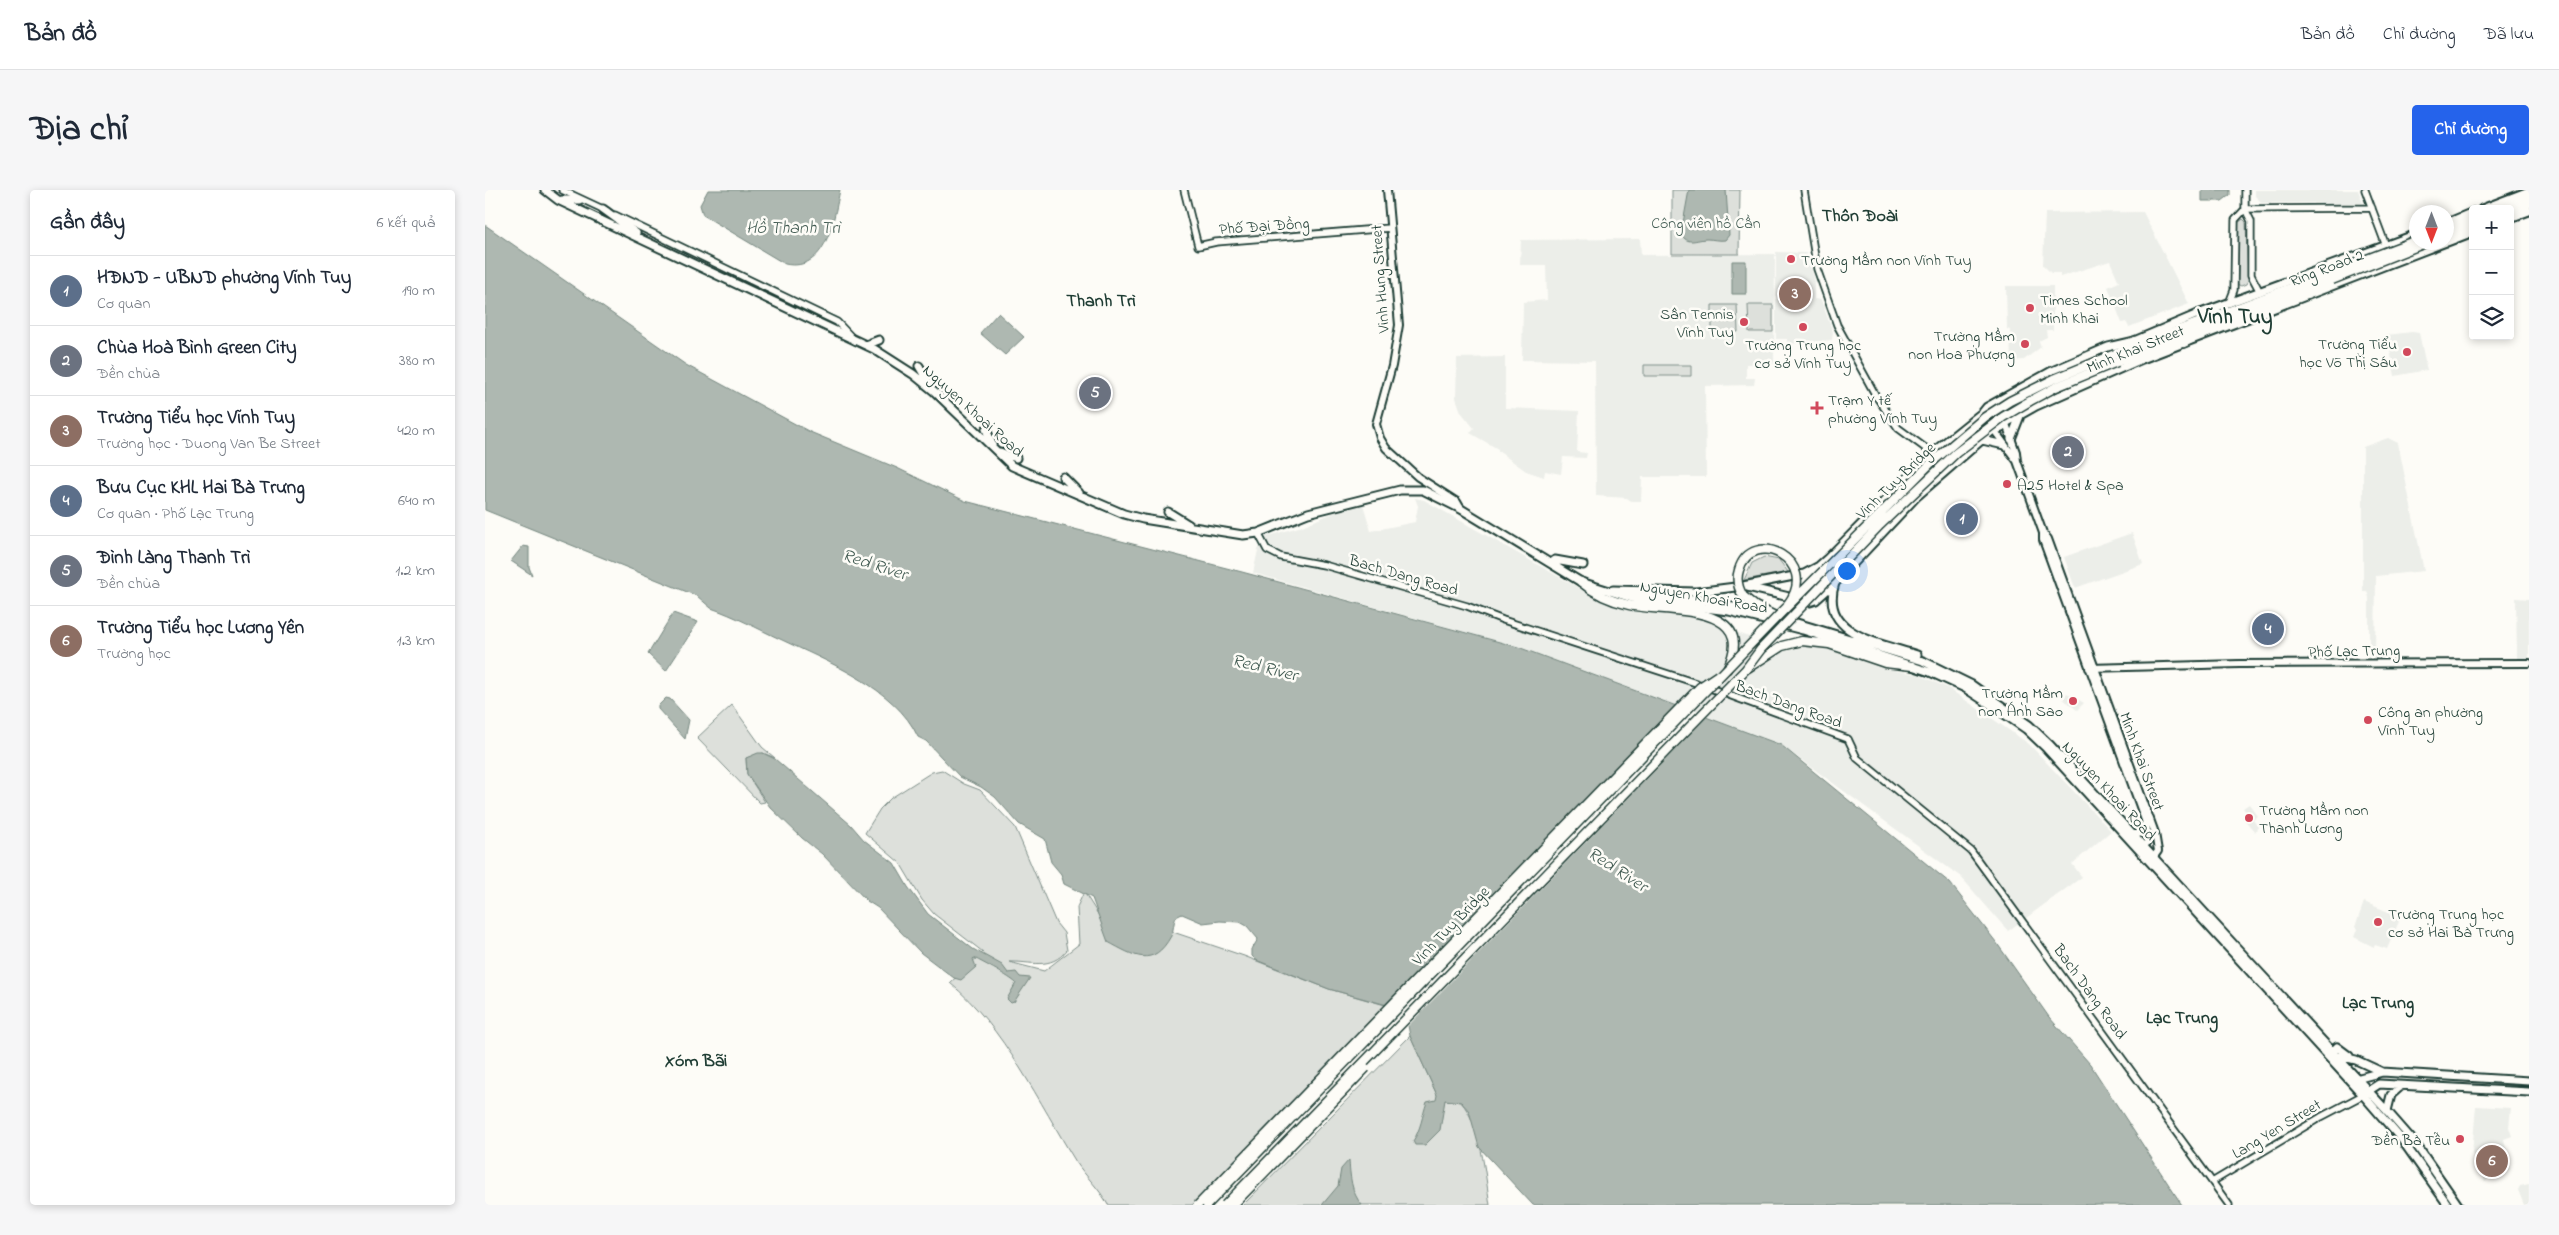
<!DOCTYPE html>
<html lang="vi">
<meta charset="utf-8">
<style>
:root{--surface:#fff;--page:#f6f6f7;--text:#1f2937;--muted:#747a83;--line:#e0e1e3;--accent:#2563eb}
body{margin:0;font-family:"Indie Flower",sans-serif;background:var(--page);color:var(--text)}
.controls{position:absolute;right:15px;top:15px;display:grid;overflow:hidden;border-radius:5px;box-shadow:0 2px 8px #0003}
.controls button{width:45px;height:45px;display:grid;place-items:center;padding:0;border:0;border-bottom:1px solid var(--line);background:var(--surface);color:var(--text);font:25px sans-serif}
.compass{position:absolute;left:1924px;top:15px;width:45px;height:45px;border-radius:50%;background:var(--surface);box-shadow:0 2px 8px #0003;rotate:180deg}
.you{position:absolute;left:1361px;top:380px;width:18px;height:18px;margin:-12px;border:4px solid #fff;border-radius:50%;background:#1a73e8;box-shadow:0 0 0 8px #1a73e833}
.badge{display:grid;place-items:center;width:32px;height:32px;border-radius:50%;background:var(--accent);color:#fff;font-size:16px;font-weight:700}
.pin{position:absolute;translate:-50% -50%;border:2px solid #fff;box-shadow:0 1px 5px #0006}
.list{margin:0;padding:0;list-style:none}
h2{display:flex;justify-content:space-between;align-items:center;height:65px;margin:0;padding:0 20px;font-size:21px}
h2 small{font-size:16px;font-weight:400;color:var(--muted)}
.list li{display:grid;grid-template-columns:32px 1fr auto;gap:15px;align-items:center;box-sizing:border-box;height:70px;padding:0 20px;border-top:1px solid var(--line)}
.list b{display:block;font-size:19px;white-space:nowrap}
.list p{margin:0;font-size:16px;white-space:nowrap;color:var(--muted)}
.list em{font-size:16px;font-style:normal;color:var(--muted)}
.icon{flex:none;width:28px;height:28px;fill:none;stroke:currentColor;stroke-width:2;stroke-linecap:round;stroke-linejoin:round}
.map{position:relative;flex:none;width:2044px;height:1015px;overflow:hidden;border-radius:5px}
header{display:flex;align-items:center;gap:30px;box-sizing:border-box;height:70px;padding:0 25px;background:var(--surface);border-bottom:1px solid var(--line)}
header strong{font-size:24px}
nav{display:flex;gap:28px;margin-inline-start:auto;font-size:18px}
.intro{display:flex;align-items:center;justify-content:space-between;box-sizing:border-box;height:120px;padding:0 30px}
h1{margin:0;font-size:35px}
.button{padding:12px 22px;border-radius:5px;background:var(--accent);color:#fff;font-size:18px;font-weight:700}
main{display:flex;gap:30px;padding:0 30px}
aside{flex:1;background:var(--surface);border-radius:5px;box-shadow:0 2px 8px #0003}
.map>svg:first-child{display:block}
.built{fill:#eceee9}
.green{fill:#dde0db;stroke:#7e8e88}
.water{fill:#aeb8b1;stroke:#75877f}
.pier{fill:#fdfcf7}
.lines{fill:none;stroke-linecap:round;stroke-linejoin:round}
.tertiary-casing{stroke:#1f3d34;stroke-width:9}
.secondary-casing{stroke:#1f3d34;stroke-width:10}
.primary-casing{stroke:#1f3d34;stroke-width:11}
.trunk-casing{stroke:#1f3d34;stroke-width:11}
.tertiary{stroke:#fdfcf7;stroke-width:5.5}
.secondary{stroke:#fdfcf7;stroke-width:6}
.primary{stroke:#fdfcf7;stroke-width:7}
.trunk{stroke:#fdfcf7;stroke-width:8}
.trunk-bridge-casing{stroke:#1f3d34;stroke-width:11;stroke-linecap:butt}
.trunk-bridge{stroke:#fdfcf7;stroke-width:8}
.poi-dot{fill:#d1495b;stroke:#fdfcf7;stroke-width:2}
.labels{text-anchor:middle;stroke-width:5;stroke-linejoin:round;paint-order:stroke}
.park-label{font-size:16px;fill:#455e55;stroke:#fdfcf7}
.street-label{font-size:16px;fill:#1f3d34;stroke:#fdfcf7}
.poi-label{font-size:16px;fill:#1f3d34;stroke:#fdfcf7;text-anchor:start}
.neighbourhood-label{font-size:18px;font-weight:bold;fill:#1f3d34;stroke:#fdfcf7}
.water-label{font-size:18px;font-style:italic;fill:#435c53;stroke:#fdfcf7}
.district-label{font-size:21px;font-weight:bold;fill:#1f3d34;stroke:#fdfcf7}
</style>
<header>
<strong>Bản đồ</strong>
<nav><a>Bản đồ</a><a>Chỉ đường</a><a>Đã lưu</a></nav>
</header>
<div class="intro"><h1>Địa chỉ</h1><a class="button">Chỉ đường</a></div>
<main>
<aside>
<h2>Gần đây<small>6 kết quả</small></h2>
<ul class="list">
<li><span class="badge" style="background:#5c6f8a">1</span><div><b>HĐND - UBND phường Vĩnh Tuy</b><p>Cơ quan</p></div><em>190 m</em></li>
<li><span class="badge" style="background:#6b7280">2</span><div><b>Chùa Hoà Bình Green City</b><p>Đền chùa</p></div><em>380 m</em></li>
<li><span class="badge" style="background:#8d6e63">3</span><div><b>Trường Tiểu học Vĩnh Tuy</b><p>Trường học · Duong Van Be Street</p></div><em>420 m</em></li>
<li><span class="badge" style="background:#5c6f8a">4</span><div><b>Bưu Cục KHL Hai Bà Trưng</b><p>Cơ quan · Phố Lạc Trung</p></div><em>640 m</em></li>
<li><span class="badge" style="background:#6b7280">5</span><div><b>Đình Làng Thanh Trì</b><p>Đền chùa</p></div><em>1.2 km</em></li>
<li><span class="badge" style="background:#8d6e63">6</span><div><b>Trường Tiểu học Lương Yên</b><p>Trường học</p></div><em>1.3 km</em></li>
</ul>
</aside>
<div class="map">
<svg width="2044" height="1015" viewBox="0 0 2044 1015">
<rect width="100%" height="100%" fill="#fdfcf7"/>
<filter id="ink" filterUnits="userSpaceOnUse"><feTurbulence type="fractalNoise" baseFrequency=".02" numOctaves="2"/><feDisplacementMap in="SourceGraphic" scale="10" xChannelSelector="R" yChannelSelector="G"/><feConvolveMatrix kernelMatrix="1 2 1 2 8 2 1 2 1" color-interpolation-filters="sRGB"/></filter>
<g filter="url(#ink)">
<path class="built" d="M1770,0H1873L1878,13H1777L1770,6Z
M1658,22L1704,114L1644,137L1641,132L1637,133L1623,97L1634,92L1625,71L1575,87V83H1566L1558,75L1560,23Z
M1155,49L1156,65L1290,64L1289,174H1261V188H1270L1269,195L1220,196L1221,287H1157L1156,311H1146L1142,308L1111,306L1110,171L1037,170L1038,112L1062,110L1061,75H1035L1036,50Z
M1291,62L1321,63L1329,87V109L1336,110L1348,142L1347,150L1302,154V149H1291Z
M1521,96H1568V140H1561L1562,147L1554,151L1556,157L1539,170L1526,171L1525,140L1522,139Z
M1927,142L1934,143L1942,180L1910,186L1902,145Z
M1020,167V218L1094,221L1092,262L1102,263L1101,268L1078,267L1076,284L1060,281L1059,287L1041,281L1013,261V259L985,243L989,238L976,222L971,208L972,168Z
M1903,248L1913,253L1939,381L1891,386L1890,467L1884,468V408L1882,401H1878V257Z
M930,308L939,310L1120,413L1145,420L1214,428L1298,460L1322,455L1343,457L1412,481L1432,484L1463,498L1544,554L1626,641L1587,674L1597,687L1523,741L1476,687L1296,555L1033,457L768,383L773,360L780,347L817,336L877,311L886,341L930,332L933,316Z
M1647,343L1658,374L1590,398L1579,367Z
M2031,408L2044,409V469H2032Z
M1582,503L1599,513L1592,520L1578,509Z
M1764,614L1773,626L1768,630L1773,637L1770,642L1757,627L1762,623L1758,618Z
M1879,712L1916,727L1902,759L1890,755L1889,757L1869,747L1872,739L1870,737Z
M1991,916L2026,918L2024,937L2027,946L2019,949L2025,979L2000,991L1987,963Z
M2044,994V1015H2039L2033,1000L2035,996Z"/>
<path class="green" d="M1187,0H1255L1254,64H1187Z
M1758,29L1761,32L1763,90L1761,94L1756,96L1752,94L1753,33Z
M1227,115H1252L1253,142L1227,143Z
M1263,115H1288V142H1264Z
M1159,175H1206V186H1159Z
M1279,367L1294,370L1303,382L1259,390L1267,373Z
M247,515L277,557L290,568L278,563L261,568L262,584L280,612L275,613L212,548Z
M457,580L479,594L495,600L530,637L571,733L579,743L582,760C565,781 546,771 524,772L559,781L594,754L592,717L599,702L616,729L643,743L688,742L759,766L844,799L900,815L707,1015H623C615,999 601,987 591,972C555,914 518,836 465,793L498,762L449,724L437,710L415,673L380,643L395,619L406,608L447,582Z
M925,846L952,905L960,910L976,912C996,935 1000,984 1005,1015H758Z"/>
<path class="water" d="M223,0H355C349,28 342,83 300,74L218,25L215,15Z
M1204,0H1241L1244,45L1240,50C1233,51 1228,49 1222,49C1211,49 1203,56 1196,44Z
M1717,0H1745V5L1737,11H1717Z
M0,35L201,175L325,242L412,278L480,311L757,382L1033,457L1296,555L1465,693L1511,752L1564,827L1605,874L1697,1015H1048L994,957L984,921L976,912L960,910L955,940L940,955H930L928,951C936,939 937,926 942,912L951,910L952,905L925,846L920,820L844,799L771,770L767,766V759L773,749L762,736L755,732L735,731L718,733L697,724L691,727C688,733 689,740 686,746C668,779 649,766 623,752L607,708L579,694L576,684L566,672L560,649L534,634L510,607L496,597L475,587L441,551L433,547C411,498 341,471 295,449C273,439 250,426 226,418L212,406L0,320Z
M1247,71H1261V104H1247Z
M513,123L539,147L520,165L495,143Z
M38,356L44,357V377L47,385L26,371Z
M188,423L213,432L181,481L163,464Z
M181,508L185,509L204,530L200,549L173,519V516Z
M273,563H278L290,569L366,635L379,650L409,673L423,697L443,724L488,759L517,775L523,783L531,782L535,787L545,788L529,812L526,813L522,809L531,793C525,787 499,773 489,768L488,769L491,777L476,790L469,788L436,763L393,718L382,711L337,664L317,648L285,617L262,584L261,568Z
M864,970C865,985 866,1003 877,1015H837L853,996L856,979Z"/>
<path class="pier" d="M1196,515L1224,525L921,838L918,822L903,818Z"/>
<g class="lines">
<defs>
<path id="tertiary" d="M77,0L122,21
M699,0L713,56L731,52L905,38
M1319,0L1332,79L1352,135L1391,206L1413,238L1447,263
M1760,0V19L1766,31V85L1775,102
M1880,0L1901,56
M1760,19L1887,18
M130,25L352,132L370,151
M1744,113L1749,100L1750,30L1760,19
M773,343L782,360L796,367L839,375L982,416L1018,430L1214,494L1363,549L1372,568L1486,661L1744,1015
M1727,992L1836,927L1878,905"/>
<path id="secondary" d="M902,0L914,135L907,176L891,234L895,248L901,258L933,287L972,312L976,319
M1521,234L1531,262L1532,271L1558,343L1563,349L1670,643L1673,661L1665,672
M1509,240L1532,271
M1558,343V350L1661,633L1663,650L1658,660
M1604,478L1754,474L2044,473"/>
<path id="primary" d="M60,0L73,10L389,159L428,184L449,201L527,276L639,324L658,329L758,345L773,343L823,323L915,300H938L976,319L1096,392L1153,410L1244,421L1318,440L1445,482L1480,498L1512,519L1541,539L1560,557L1878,905L1917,950L1963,1015
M77,10H94
M118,19L151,43
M1997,19L2044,1
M2025,28L2044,21
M1962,33L1988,22
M1962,52L1988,42
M381,155L394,150
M434,176L445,195
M1510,215L1521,220L1523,228L1517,238C1508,242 1501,239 1497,230L1498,222L1502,217L1565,182L1623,157L1649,151L1713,124L1932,44
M1521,233L1551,216L1657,169L1961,52
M501,239L507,254
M1526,249L1535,226
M1497,250L1519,255
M515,262L531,268
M578,287L594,303
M683,322L704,335
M1066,373L1070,370L1098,375
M1258,396L1325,412L1331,410L1349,394
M1128,400L1211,402L1258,396L1319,384L1334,376L1342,369L1447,263L1498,222
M1144,404L1221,411L1292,427L1438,471L1487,495L1544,535L1565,555L1902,921L1930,953L1973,1015
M1313,406L1314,399L1330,380
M1432,465C1396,453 1333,445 1350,393L1432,306L1508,240
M1649,645L1655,643L1661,633
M1848,861L1852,857L1864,866
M1854,866L1871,870L1897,882
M1871,889L1897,882L2044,891
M1880,903L1894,894L2044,902
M1902,921L1906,905L1916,896"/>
<path id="trunk" d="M2015,19L2044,8
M2025,21L2044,14
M1962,39L1988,29
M1962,45L1988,35
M1713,124L1733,123
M1699,153L1717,143
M1638,159L1649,151
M1630,164L1845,83
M1632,172L1847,90
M1096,392C1110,404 1126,411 1144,415C1180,423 1275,412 1242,479
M1258,406L1270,416L1292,427
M1263,478L1297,456L1317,451L1344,454L1400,473L1427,476"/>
</defs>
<use href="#tertiary" class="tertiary-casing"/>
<use href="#secondary" class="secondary-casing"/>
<use href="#primary" class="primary-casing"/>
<use href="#trunk" class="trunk-casing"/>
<use href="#tertiary" class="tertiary"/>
<use href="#secondary" class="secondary"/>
<use href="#primary" class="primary"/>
<use href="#trunk" class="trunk"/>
<defs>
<path id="trunk-bridge" d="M1845,83L1932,50
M1847,90L1943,52
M1258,406C1253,398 1251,389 1254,380C1267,336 1336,371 1303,414
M713,1015L1215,497L1233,485
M722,1015L1294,425L1446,273L1500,227L1525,211L1569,189L1630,164
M740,1015L1261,479L1276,459L1395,335L1471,263L1518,227L1545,211L1571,197L1632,172
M748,1015L881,878"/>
</defs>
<use href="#trunk-bridge" class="trunk-bridge-casing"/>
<use href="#trunk-bridge" class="trunk-bridge"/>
</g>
</g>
<g class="poi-dot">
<circle cx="1306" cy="69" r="5"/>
<circle cx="1545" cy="118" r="5"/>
<circle cx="1259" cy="132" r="5"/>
<circle cx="1318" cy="137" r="5"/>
<circle cx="1540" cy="154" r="5"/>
<circle cx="1922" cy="162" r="5"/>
<path d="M1329.5 210.5h5v5h5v5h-5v5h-5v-5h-5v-5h5z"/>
<circle cx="1522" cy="294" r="5"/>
<circle cx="1588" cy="511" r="5"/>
<circle cx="1883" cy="530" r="5"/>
<circle cx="1764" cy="628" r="5"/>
<circle cx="1893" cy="732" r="5"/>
<circle cx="1975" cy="949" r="5"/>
</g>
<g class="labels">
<g class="park-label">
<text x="1221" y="38">Công viên hồ Cần</text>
</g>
<g class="street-label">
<text transform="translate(779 35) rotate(-4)" y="6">Phố Đại Đồng</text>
<text transform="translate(1841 77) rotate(-21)" y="6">Ring Road 2</text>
<text transform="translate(894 89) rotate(-94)" y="6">Vinh Hung Street</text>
<text transform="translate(1650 158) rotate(-22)" y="6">Minh Khai Street</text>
<text transform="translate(489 220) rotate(42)" y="6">Nguyen Khoai Road</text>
<text transform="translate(1410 290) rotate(-44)" y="6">Vinh Tuy Bridge</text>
<text transform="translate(919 384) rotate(16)" y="6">Bach Dang Road</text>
<text transform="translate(1219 406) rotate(10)" y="6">Nguyen Khoai Road</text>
<text transform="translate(1869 460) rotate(-1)" y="6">Phố Lạc Trung</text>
<text transform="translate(1304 513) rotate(20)" y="6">Bach Dang Road</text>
<text transform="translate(1658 571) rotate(70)" y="6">Minh Khai Street</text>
<text transform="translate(1625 600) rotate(47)" y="6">Nguyen Khoai Road</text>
<text transform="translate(965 735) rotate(-46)" y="6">Vinh Tuy Bridge</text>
<text transform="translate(1606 801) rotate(54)" y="6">Bach Dang Road</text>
<text transform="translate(1791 938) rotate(-31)" y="6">Lang Yen Street</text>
</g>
<g class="poi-label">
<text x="1316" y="75">Trường Mầm non Vĩnh Tuy</text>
<text x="1555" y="115">Times School<tspan x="1555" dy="18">Minh Khai</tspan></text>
<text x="1249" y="129" text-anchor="end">Sân Tennis<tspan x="1249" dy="18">Vĩnh Tuy</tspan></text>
<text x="1530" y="151" text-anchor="end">Trường Mầm<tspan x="1530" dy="18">non Hoa Phượng</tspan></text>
<text x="1912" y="159" text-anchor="end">Trường Tiểu<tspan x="1912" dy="18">học Võ Thị Sáu</tspan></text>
<text x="1318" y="160" text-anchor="middle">Trường Trung học<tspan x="1318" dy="18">cơ sở Vĩnh Tuy</tspan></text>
<text x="1343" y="215">Trạm Y tế<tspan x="1343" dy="18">phường Vĩnh Tuy</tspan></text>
<text x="1532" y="300">A25 Hotel &amp; Spa</text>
<text x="1578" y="508" text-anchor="end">Trường Mầm<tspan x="1578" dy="18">non Ánh Sao</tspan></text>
<text x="1893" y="527">Công an phường<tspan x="1893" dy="18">Vĩnh Tuy</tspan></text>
<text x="1774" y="625">Trường Mầm non<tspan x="1774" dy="18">Thanh Lương</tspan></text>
<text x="1903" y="729">Trường Trung học<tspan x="1903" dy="18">cơ sở Hai Bà Trưng</tspan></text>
<text x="1965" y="955" text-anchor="end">Đền Bà Tễu</text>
</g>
<g class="neighbourhood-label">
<text x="1375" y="31">Thôn Đoài</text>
<text x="616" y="116">Thanh Trì</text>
<text x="1893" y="818">Lạc Trung</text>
<text x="1697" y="833">Lạc Trung</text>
<text x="211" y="876">Xóm Bãi</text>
</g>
<g class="water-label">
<text x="308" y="43">Hồ Thanh Trì</text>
<text transform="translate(390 374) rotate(18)" y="6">Red River</text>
<text transform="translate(780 477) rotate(14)" y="6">Red River</text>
<text transform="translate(1133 679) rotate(33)" y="6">Red River</text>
</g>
<g class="district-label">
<text x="1750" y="133">Vĩnh Tuy</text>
</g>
</g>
</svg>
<div class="controls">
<button>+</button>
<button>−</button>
<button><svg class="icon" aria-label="layers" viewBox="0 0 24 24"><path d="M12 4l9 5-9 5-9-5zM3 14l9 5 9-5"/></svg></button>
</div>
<svg class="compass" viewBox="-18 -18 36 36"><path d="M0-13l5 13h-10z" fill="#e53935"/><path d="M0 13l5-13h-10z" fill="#747a83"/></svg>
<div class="you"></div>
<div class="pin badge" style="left:1477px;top:329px;background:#5c6f8a">1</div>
<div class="pin badge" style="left:1583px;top:262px;background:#6b7280">2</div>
<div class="pin badge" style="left:1310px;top:104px;background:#8d6e63">3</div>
<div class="pin badge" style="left:1783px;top:439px;background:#5c6f8a">4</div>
<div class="pin badge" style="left:610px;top:203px;background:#6b7280">5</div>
<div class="pin badge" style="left:2007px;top:971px;background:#8d6e63">6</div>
</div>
</main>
